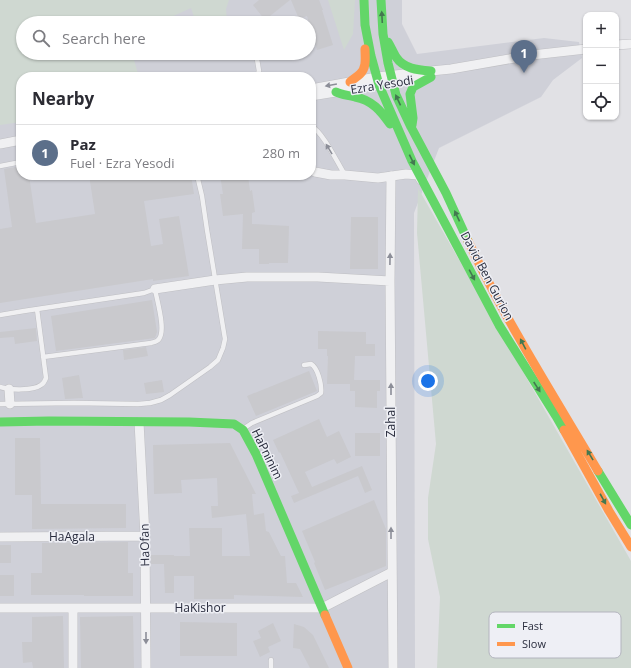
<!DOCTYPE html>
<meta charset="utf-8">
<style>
:root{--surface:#fff;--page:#f2f2f3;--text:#2b2b33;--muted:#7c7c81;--line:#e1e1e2;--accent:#1a73e8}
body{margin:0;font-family:"Open Sans",sans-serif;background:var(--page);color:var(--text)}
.controls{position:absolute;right:12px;top:12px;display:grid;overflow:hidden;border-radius:8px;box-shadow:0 1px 3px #0004}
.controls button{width:36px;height:36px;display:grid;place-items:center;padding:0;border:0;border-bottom:1px solid var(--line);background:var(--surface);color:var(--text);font:20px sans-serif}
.you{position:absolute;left:428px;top:381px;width:14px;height:14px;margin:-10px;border:3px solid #fff;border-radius:50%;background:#1a73e8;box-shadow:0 0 0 6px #1a73e833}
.badge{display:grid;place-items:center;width:26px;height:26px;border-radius:50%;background:var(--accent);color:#fff;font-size:13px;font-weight:700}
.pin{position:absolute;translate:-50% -33px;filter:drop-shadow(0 1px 2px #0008)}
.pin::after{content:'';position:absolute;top:21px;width:14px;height:12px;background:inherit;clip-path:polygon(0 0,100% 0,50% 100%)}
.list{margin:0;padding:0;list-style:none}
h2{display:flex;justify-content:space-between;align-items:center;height:52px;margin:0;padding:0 16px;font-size:17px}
h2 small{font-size:13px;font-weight:400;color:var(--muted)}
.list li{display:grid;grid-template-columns:26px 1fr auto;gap:12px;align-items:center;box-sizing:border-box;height:56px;padding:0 16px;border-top:1px solid var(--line)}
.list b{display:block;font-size:15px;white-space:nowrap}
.list p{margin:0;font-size:13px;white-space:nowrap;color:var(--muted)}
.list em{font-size:13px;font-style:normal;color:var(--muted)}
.icon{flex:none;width:22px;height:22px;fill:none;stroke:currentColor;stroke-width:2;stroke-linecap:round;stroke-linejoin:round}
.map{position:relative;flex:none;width:631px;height:668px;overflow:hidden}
.search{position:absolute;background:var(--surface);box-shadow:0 1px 3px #0004;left:16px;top:16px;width:300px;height:44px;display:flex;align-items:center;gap:10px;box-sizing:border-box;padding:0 14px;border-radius:22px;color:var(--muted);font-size:15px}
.panel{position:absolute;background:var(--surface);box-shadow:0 1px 3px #0004;left:16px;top:72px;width:300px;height:108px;border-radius:16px}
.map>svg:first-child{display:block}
.built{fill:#cfd0d8;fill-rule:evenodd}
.green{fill:#cfd8d1}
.building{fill:#c9c9cd}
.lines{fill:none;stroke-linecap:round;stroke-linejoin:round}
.lane-casing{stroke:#bfbfc3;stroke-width:5.5}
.street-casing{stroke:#bfbfc3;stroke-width:10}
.lane{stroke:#f0f0f2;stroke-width:4.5}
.street{stroke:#f0f0f2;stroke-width:9}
.fast{stroke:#63d668;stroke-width:9}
.slow{stroke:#ff974d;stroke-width:9}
.oneway{fill:#437850}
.oneway2{fill:#8c8e98}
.labels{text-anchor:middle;stroke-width:3;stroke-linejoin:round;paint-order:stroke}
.street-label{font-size:12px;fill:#292c3d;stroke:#eeeff5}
.key{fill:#eeeff5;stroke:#b3b4be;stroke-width:1}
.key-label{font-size:11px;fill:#292c3d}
</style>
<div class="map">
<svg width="631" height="668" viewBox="0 0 631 668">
<rect width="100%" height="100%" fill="#e1e1e5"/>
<path class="built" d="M0,0H402V24L417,54L544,38L579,42L582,58L553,80L541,97L439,148L414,213L415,668H0ZM23,23H309V53H23ZM21,77H311V175H21Z"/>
<path class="green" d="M0,0H229L226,9L227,22L223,23H196L191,8L158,23H23V53H132L139,77H21V122L0,125Z
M328,0H355L353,34L344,50Z
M418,188L631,561V668H437L440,597L428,539V498L436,444L417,233Z"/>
<path class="building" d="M259,0H290L265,20L253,5Z
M291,0H319L323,10H322L333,45L317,50L307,16L299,19Z
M21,166V175H29L36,223L95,214L89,175H191L194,194L144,201L151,246L163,244L159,219L179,216L189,276L153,281V279L0,303V229L12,227L4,169Z
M220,175H248L250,191L252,190L255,212L252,213V224L289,226L288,263H269V264H259V249H242L243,214L223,216L220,194H223Z
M351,217H378V269H350Z
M152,300L157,332L155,338L56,351L51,316Z
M36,328L37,341L15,344L14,337L0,338V332Z
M318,331L366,332V344H375V356H355L354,380H380V391H377V408L355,407V391H350V384H327L328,356H327V349H318Z
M146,347L148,356L124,360L123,350Z
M309,371L317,391L256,416L247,396Z
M79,375L83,398L65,399L62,378Z
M162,380L164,392L146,394L144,383Z
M319,419L327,437L339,431L351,457L337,464L334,459L305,472L312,487L362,466L372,490L365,493L358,476L294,503L291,496L299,493L280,452L279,453L273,440Z
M355,433H380V456H355Z
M15,438H40L41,504H126V528L32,529V495H15Z
M230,443L256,494H252L254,515L264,513L266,531L269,532L281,556H285L287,583H296L303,597L234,595V599H194V576H174V593H165L164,564H151V555H174V556H190L189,528H222V556H250L246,514L212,518L211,506H218L217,478L181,480L182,493L154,494L153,445Z
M374,500L386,529V566L325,590L314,563L315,562L302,531Z
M128,542V573H133V596H84V595H31V573H42V543Z
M0,545H11V563H0Z
M0,575H14V596H0Z
M63,616L64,668H33L32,662L23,663L22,642H32V617Z
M133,616L134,668H81L80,617Z
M180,622L237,623V656H180Z
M273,623L281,641L268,647L270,652L260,657L253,641L261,638L258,631Z
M294,624L304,627L313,635L329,668H310L300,649L293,648Z"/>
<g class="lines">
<defs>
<path id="lane" d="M282,23L288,20
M256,53L259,71L257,77
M311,126C323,132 337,162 345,175
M0,166L21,162
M0,315L24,311L144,293L155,289C157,301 166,330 159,339C157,342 154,342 151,343L43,357
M0,387C9,390 33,391 41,385C44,383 45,381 46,378L37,309
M0,404L74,403L138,404L150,403L161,400L170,395L210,367L218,360L223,348L225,339L207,230L202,196L197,175
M243,429L252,423L317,396L321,393C322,385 318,368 311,364L304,365
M271,660V668"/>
<path id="street" d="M616,45L630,44
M311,89L377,77L431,71L451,69L532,55L586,49
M311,96L422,78
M0,144L21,140
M311,170L315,172L331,175H345L378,178L406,174L418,175L421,180
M391,176L390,281L393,668
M155,289L215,280L247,277H318L390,281
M9,389L10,404
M139,422L145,536L146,668
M0,537L145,536
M0,608H322L392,572
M73,608V668"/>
</defs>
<use href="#lane" class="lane-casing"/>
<use href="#street" class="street-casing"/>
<use href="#lane" class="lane"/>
<use href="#street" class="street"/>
<path class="fast" d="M364,0L365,25L371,56L379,85L412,161L499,325L556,416L564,430
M381,0L383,34L388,63L396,95L411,127L446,193L468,241
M388,42C391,47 393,52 396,57C404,69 418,70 431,71
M336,92C342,95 348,95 355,97C372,100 381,111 390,124
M412,125L413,118L410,94L413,87L431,77
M0,422L49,421L189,422L234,424L243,430L256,454L325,615
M598,471L631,525"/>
<path class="slow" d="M350,82C353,79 357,77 360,74C367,68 365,57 365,49
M468,241C506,321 553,395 598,471
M564,430L609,511L631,547
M325,615L348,668"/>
</g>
<defs><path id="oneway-solid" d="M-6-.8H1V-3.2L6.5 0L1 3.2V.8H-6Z"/></defs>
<g class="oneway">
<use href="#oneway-solid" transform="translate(382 17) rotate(-93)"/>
<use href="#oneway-solid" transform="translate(398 100) rotate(-115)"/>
<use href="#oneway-solid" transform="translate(412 160) rotate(64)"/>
<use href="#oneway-solid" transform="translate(457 216) rotate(-115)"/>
<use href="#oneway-solid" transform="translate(472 275) rotate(62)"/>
<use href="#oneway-solid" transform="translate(523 344) rotate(-118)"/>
<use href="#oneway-solid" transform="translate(537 387) rotate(57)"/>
<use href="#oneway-solid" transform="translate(590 455) rotate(-121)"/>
<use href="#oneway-solid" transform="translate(603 499) rotate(61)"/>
</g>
<g class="oneway2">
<use href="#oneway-solid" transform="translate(331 85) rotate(170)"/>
<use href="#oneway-solid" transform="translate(329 149) rotate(-121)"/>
<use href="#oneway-solid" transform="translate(390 259) rotate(-89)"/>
<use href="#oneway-solid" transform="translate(391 389) rotate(-90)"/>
<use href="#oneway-solid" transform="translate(391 533) rotate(-90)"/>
<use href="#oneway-solid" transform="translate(146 638) rotate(90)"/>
</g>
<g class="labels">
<g class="street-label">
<text transform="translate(382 85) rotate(-9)" y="4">Ezra Yesodi</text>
<text transform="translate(487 276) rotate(62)" y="4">David Ben Gurion</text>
<text transform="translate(391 422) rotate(-90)" y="4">Zahal</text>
<text transform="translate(267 454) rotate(64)" y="4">HaPninim</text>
<text x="72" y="541">HaAgala</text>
<text transform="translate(145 545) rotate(-91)" y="4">HaOfan</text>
<text x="200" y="612">HaKishor</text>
</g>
</g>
<rect x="489" y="612" width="132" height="46" rx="6" class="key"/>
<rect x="497" y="624" width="18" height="4" fill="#63d668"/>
<rect x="497" y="642" width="18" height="4" fill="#ff974d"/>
<g class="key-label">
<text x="522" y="630">Fast</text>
<text x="522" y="648">Slow</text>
</g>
</svg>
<div class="controls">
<button>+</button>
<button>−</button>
<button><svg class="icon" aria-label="locate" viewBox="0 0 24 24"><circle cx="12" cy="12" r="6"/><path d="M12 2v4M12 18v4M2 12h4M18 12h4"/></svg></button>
</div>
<div class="you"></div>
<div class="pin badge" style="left:524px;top:73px;background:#5c6f8a">1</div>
<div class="search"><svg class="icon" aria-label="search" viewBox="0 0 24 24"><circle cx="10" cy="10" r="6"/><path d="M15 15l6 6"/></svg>Search here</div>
<section class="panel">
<h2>Nearby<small></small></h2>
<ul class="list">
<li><span class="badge" style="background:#5c6f8a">1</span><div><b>Paz</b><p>Fuel · Ezra Yesodi</p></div><em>280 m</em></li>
</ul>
</section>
</div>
